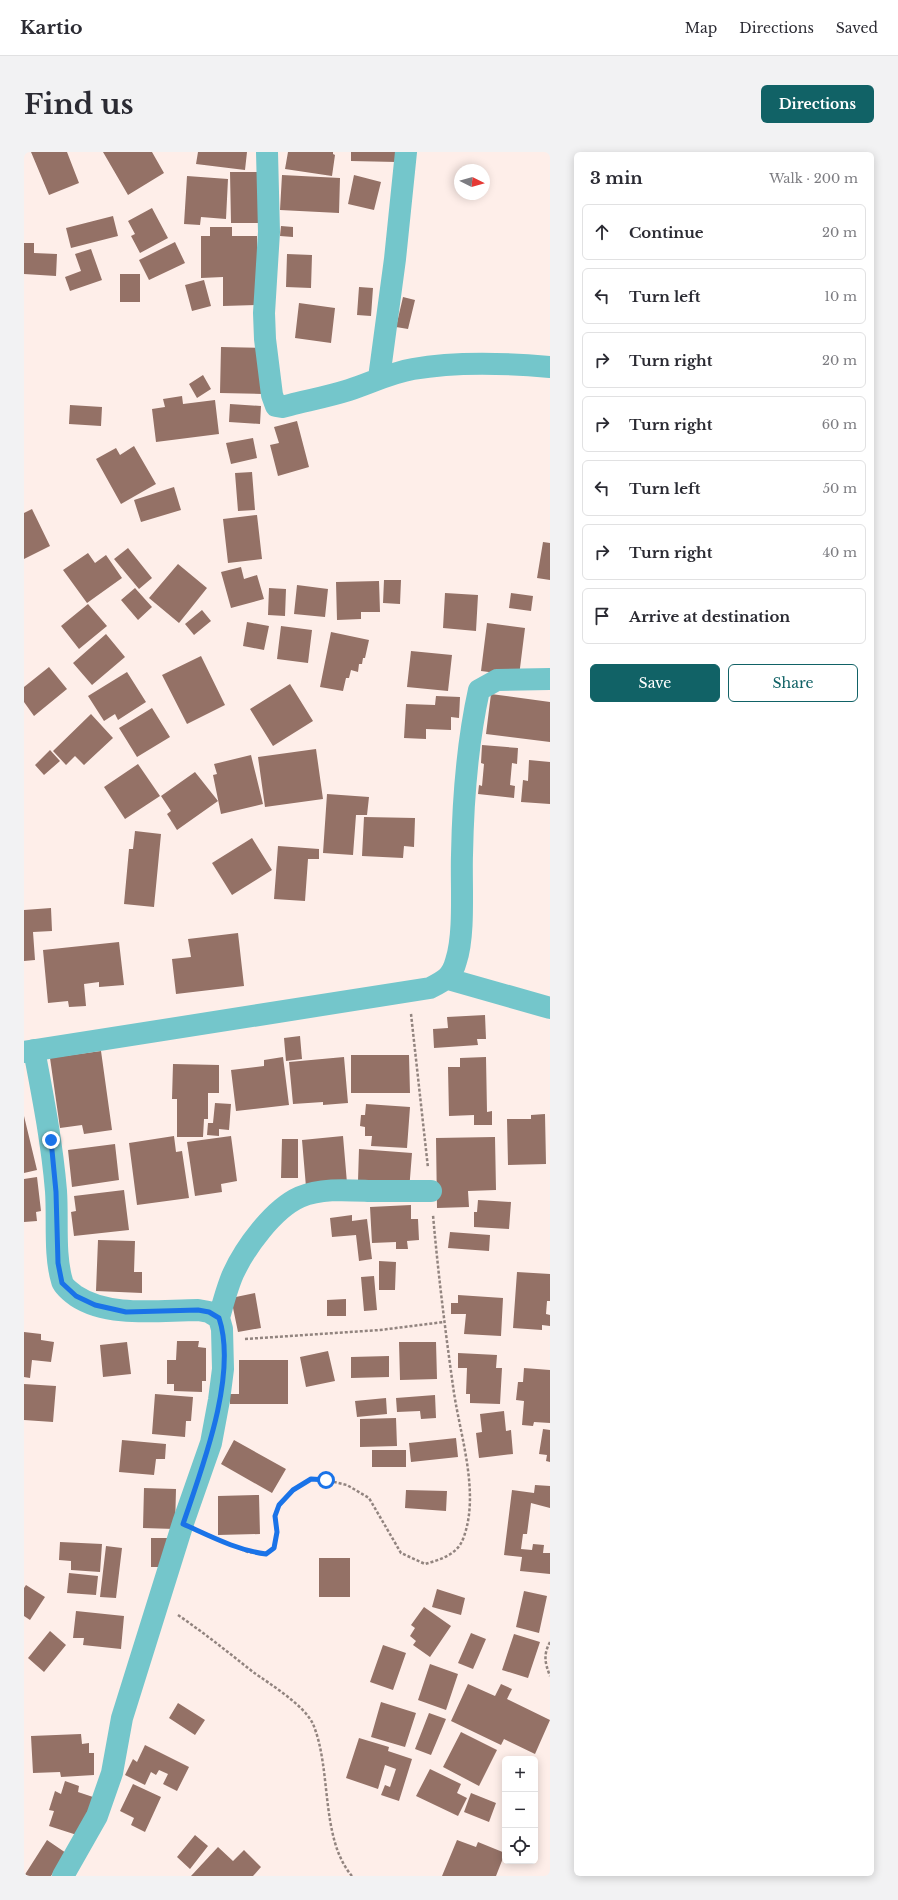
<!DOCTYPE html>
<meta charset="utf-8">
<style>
:root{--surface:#fff;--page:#f2f2f3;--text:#2b2b33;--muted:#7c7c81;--line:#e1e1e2;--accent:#116266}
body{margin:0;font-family:"Libre Baskerville",serif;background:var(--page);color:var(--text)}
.controls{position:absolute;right:12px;bottom:12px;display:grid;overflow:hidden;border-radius:6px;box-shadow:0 2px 10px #0003}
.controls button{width:36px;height:36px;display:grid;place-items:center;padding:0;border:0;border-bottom:1px solid var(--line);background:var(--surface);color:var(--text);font:20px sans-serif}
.compass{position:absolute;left:430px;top:12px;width:36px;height:36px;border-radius:50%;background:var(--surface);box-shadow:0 2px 10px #0003;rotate:95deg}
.stop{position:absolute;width:12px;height:12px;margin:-9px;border:3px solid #1a73e8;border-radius:50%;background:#fff}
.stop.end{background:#1a73e8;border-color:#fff;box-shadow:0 1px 4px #0008}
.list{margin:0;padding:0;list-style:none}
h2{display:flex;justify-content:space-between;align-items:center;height:52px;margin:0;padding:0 16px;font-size:17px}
h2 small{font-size:13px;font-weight:400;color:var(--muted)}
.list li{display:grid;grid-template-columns:26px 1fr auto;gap:12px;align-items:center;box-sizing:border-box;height:56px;margin:0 8px 8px;padding:0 8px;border:1px solid var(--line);border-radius:6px}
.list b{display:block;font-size:15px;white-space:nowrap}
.list em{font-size:13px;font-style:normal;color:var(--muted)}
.actions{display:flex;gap:8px;padding:12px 16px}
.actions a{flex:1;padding:9px 0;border:1px solid var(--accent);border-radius:6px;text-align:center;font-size:14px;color:var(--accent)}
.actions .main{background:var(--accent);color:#fff}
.icon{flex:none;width:22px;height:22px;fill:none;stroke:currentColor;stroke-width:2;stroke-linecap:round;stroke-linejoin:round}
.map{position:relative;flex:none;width:526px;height:1724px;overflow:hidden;border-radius:6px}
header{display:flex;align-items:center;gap:24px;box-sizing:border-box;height:56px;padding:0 20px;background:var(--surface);border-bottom:1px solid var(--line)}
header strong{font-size:19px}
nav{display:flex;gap:22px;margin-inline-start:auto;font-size:14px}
.intro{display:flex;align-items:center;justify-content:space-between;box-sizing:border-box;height:96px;padding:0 24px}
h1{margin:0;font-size:28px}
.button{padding:10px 18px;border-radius:6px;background:var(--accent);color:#fff;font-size:14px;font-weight:700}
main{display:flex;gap:24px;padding:0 24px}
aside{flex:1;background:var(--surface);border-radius:6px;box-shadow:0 2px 10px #0003}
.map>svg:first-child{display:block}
.building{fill:#947166}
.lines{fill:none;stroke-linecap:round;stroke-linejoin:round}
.path{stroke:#92847f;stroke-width:2.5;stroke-dasharray:3 2;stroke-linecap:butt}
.street{stroke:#74c6cb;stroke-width:22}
.route{stroke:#1a73e8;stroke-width:5}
</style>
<header>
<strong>Kartio</strong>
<nav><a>Map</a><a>Directions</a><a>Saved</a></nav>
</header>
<div class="intro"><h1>Find us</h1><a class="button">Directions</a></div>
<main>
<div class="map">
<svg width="526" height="1724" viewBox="0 0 526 1724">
<rect width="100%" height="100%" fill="#feeee9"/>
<path class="building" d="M7,0H43L55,31L25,43Z
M79,0H128L140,21L104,43Z
M174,0H223L221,18L172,12Z
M264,0H309V2L311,3L308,24L261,17Z
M327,0H372L373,10L327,9Z
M206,20H239L240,71H207Z
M258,23L316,26L315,61L256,58Z
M330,23L357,30L350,58L324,52Z
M163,24L204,27L202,67L177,65L176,73L160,72Z
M128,56L144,86L116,101L107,84L111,82L104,69Z
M89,64L94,84L47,96L42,76Z
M257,74L269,75V85L256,84Z
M186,75H208V84H233L234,153L199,154V125L177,126V84H186Z
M151,90L161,111L125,128L115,108Z
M0,91H10V101L33,102L32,124L0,122Z
M67,97L78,128L46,139L41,125L57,119L51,102Z
M263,102L288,103L287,136L262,135Z
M96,122H116V150H96Z
M180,128L187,154L168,159L161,133Z
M335,135L349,136L347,164L333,163Z
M379,145L391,148L384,177L372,175Z
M275,151L311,156L307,191L271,186Z
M197,195L241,196L239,242L196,241Z
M179,223L187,237L173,246L165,232Z
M158,244L159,252L191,248L195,282L132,290L128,257L141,255L139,247Z
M206,252L237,254L236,272L205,270Z
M46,253L78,255L77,274L45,272Z
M273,269L285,315L254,324L246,293L255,291L250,275Z
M229,286L233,306L207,312L202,291Z
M110,294L132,332L97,352L72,307L92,296L96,303Z
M228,320L231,358L214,359L211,321Z
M150,335L157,358L117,370L110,348Z
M8,357L26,394L0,407V361Z
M233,363L238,407L204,411L199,367Z
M519,390L526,391V428L513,426Z
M104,396L128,426L115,437L90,407Z
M64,401L71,411L82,403L98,426L63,451L39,418Z
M154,412L183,436L155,471L125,446Z
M217,415L220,427L233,423L240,447L207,456L197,420Z
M360,428H377L376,452L359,451Z
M355,429L356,460H337V467L313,468L312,430Z
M273,433L304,437L301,465L270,462Z
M111,436L128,455L114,468L97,448Z
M245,436L262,437L261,464L244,463Z
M421,441L454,443L452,479L419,476Z
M487,441L509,444L507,459L485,456Z
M64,452L83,474L55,497L37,474Z
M178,458L187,469L170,483L161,472Z
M223,470L245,474L240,498L219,494Z
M463,471L501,476L495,524L457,519Z
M257,474L288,478L284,511L253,507Z
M307,480L345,488L341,506H339L338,512H335L334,520L327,518L325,526H322L319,539L296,535Z
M82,482L101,505L68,533L49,511Z
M387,499L428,503L424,539L383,535Z
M177,504L201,553L163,572L138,523Z
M25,515L43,537L10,564L0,550V535Z
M103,520L122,550L94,568L91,562L80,569L64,544Z
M266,532L289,569L249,594L226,557Z
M467,542L526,550V590L462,582Z
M412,544L436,545L435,566L427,565V578L402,577V587L380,586L382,552L411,553Z
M128,556L146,585L113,605L95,576Z
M67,562L89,586L60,613L51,604L42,613L29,599Z
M458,593L494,596L493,612L488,611L486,633L491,634L490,646L454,642L455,633L458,634L460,612L457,611Z
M292,597L299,647L241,655L234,605Z
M26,598L36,609L20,623L11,613Z
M227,603L239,652L197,662L189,623L193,622L190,612Z
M505,608L526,610V652L497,650L499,628L504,629Z
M114,612L136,644L101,667L80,635Z
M171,620L194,649L153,678L143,662L147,659L137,644Z
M303,642L345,645L343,663H332L329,703L299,701Z
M340,665L391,666L390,695L380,694L379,706L338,704Z
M111,679L137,682L130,755L100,752L105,697H109Z
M228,686L248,718L208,743L188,711Z
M254,694L295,697V707H284L281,749L250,747Z
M27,756L28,779L9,780L11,808L0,809V758Z
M214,781L220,834L152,842L148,807L167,805L164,787Z
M95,790L100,833L75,835V830L60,832L62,854L45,855L44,849L24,851L19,798Z
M461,863L462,887H453L454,893L410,896L409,877L424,876L423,865Z
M276,884L278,907L262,909L260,886Z
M77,899L88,978L60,982L58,973L36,976L26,906Z
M327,903H385L386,941H327Z
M259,905L265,953L212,959L207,918L240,914V908Z
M320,905L324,951L299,953V950L269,952L265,910Z
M462,905L463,960L468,959V973H450V963L425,964L424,915H436V906Z
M149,912L195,913V941H184V967H180L179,985H153V947H148Z
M191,951L207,952L205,978L195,977V984L183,983L184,971H189Z
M342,952L386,955L383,996L347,994L348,984H341V975L336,974L337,963H341Z
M521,962L522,1012L484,1013L483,967H507V963Z
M0,964L13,1018L0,1021Z
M150,984L152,1000L158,999L165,1046L113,1053L105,991Z
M207,984L213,1029L197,1032L198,1040L171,1044L163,990Z
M319,984L323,1031L282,1035L278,988Z
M471,985L472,1038L444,1039L445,1055L413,1056L412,986Z
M258,987H274V1026H257Z
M91,992L95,1028L48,1035L44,998Z
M335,997L388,1001L385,1039L334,1029Z
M13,1025L17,1059L12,1060L13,1069L0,1070V1027Z
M100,1038L105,1078L50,1084L47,1060L52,1059L50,1044Z
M454,1048L487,1050L485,1077L450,1075V1060H453Z
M387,1053V1067H394L395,1088L383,1089L384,1097H372V1090L348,1091L346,1055Z
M328,1063V1069L343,1067L348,1107L335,1109L332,1083L308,1085L306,1066Z
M426,1080L466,1083L465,1099L424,1096Z
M74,1088L111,1089L110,1120H118V1141L72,1139Z
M355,1109L372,1110L371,1138H355Z
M493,1120L526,1122V1149H523L522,1162L526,1163V1174L518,1173V1178L489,1176Z
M350,1124L353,1158L340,1159L337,1125Z
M231,1141L237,1176L214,1180L207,1146Z
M434,1143L479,1146L477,1184L440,1182L442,1162H427V1151H434Z
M322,1147V1164H303V1148Z
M0,1180L17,1182V1188L30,1190L27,1210L8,1208L6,1226L0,1225Z
M153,1189H175L174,1195L182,1196V1229H178V1240L150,1239V1232H143V1208H152Z
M103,1190L107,1222L79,1225L76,1193Z
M375,1190H412L413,1227L376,1228Z
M304,1199L311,1229L282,1235L276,1205Z
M434,1201L473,1203L472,1216H478L476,1252L446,1251V1242H442L443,1216H434Z
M365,1204V1225L327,1226V1205Z
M215,1208H264V1252H206V1242H215Z
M500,1216L526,1218V1271L510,1270L509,1274L498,1273L500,1249L492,1248L494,1230H499Z
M0,1232L32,1234L29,1270L0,1268Z
M131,1242L169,1245L167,1269H162L161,1285L128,1282Z
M411,1243L412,1266L397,1267L396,1259L373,1260L372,1246Z
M362,1246L363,1262L333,1265L331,1249Z
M480,1259L482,1279L487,1278L489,1302L455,1306L452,1281L458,1280L456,1262Z
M372,1266L373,1294L336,1295V1267Z
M519,1277L526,1278V1310L522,1309L523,1303L515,1302Z
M432,1286L434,1305L387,1310L385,1291Z
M98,1288L142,1292L141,1307H132L130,1323L95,1320Z
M210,1288L262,1317L248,1341L197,1312Z
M348,1298H382V1315H348Z
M511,1333L526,1334V1356L507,1351L503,1382H499L497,1397L508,1398L509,1392L520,1393L519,1401H526V1422L496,1419L498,1405L480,1403L488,1338L510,1341Z
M120,1336L152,1337L151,1377L119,1376Z
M382,1338L423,1339L422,1359L381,1356Z
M235,1343L236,1382L194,1383V1344Z
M127,1386H143V1415H127Z
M36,1390L78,1392L76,1420L47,1418V1409L35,1408Z
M82,1394L98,1396L92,1446L76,1445Z
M295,1406H326V1445H295Z
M45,1421L74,1424L72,1443L43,1441Z
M2,1433L21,1445L6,1468L0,1464V1436Z
M413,1437L441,1446L437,1463L408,1455Z
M500,1439L523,1444L515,1481L492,1475Z
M400,1455L427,1474L406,1505L389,1493L392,1489L386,1484L391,1476L387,1473Z
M52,1459L100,1464L97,1497L59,1493L60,1486H49Z
M26,1479L42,1493L20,1520L4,1506Z
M447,1481L462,1487L449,1517L434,1511Z
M490,1482L516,1490L504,1526L478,1518Z
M359,1493L382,1501L369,1538L346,1530Z
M406,1512L434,1522L422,1558L394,1548Z
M444,1532L471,1544L477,1532L488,1537L483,1547L526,1568L511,1602L480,1587L477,1593L427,1569Z
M357,1550L392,1561L381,1595L347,1585Z
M154,1551L181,1568L171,1583L145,1566Z
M405,1561L422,1567L407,1603L391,1597Z
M437,1580L473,1598L455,1634L419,1615Z
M57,1582L58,1592L65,1591V1601H70V1623L37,1625L36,1620L9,1621L7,1584Z
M335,1586L365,1595L364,1599L388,1607L375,1649L357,1643L361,1633L366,1635L372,1617L361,1613L354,1637L322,1626Z
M121,1593L165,1615L153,1639L139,1632L144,1622L135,1618L132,1623L127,1620L121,1633L101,1623L109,1607L113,1610Z
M406,1617L437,1632L433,1641L443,1646L434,1664L392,1644Z
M41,1629L55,1634L54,1640L69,1645L56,1684L25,1674L30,1659L25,1658L31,1639L37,1642Z
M109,1632L137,1645L121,1680L107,1673L110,1666L96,1659Z
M447,1641L472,1651L465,1670L440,1660Z
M171,1683L184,1694L166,1717L153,1705Z
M23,1688L42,1701L27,1724H0Z
M433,1688L452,1695L454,1690L481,1701L472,1724H418Z
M194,1695L209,1709L220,1698L237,1715L229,1724H167Z"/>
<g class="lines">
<path class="path" d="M387,862L404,1016
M221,1187L356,1178L420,1170
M180,1381L224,1400L242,1402L250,1396L253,1380L251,1364L255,1353L269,1337L287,1327L302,1328L323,1333L345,1346L377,1401L401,1412C415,1408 433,1403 439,1387C457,1341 435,1281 429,1234C421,1177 414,1120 409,1063
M154,1463C180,1481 204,1500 229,1520C246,1532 280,1553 289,1572C308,1617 296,1687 328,1724
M526,1490C519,1503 521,1511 526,1524"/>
<path class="street" d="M243,0L245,80L240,161L241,187L248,243L252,254L258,255L266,253C286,248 306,244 325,238C347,231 366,221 389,217C434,209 481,211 526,215
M355,226L371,107L382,0
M424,827L526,856
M10,898C19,945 28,991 32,1039C34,1067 30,1103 38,1129C39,1134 48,1141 52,1144C85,1166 136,1158 174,1158L185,1160L195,1166L198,1177L199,1217L195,1248L187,1291L159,1371L98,1566L88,1621L73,1664L39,1724
M0,900L406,836C420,829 428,825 432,809C441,782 437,733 438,703C439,648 443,592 455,538L473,528L526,527
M195,1166C199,1151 203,1136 209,1122C221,1096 249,1057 276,1045C297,1036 323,1038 346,1039C366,1039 386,1039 407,1039"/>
</g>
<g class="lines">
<path class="route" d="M27,988L32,1040L34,1111L38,1131L52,1144L71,1153L102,1160L174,1158L185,1160L195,1166C214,1223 178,1316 159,1372C186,1384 212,1398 242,1402L250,1396L253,1380L251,1364L255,1353L269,1338L287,1327L302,1328"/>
</g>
</svg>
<div class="controls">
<button>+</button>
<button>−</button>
<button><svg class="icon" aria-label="locate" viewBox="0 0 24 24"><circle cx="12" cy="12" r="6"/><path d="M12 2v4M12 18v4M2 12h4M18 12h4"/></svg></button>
</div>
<svg class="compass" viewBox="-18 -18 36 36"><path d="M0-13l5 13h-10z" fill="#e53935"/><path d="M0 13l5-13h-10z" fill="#7c7c81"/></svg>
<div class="stop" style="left:302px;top:1328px"></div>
<div class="stop end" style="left:27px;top:988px"></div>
</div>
<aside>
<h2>3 min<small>Walk · 200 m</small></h2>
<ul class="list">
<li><svg class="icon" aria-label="ahead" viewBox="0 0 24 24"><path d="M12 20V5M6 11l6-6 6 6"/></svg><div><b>Continue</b></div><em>20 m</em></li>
<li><svg class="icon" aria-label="left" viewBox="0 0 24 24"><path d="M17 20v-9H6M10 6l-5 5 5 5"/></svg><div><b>Turn left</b></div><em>10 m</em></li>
<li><svg class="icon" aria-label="right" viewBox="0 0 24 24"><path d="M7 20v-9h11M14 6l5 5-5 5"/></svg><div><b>Turn right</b></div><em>20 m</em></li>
<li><svg class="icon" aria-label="right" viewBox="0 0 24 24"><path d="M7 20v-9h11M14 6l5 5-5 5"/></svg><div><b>Turn right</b></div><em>60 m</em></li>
<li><svg class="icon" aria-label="left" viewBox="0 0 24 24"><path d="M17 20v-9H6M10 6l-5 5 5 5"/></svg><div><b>Turn left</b></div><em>50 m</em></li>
<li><svg class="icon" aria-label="right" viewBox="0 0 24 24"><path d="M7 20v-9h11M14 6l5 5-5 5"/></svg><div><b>Turn right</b></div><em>40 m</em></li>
<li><svg class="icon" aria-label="arrive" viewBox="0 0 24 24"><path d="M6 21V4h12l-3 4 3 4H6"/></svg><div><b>Arrive at destination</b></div></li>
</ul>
<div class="actions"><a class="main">Save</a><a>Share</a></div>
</aside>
</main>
